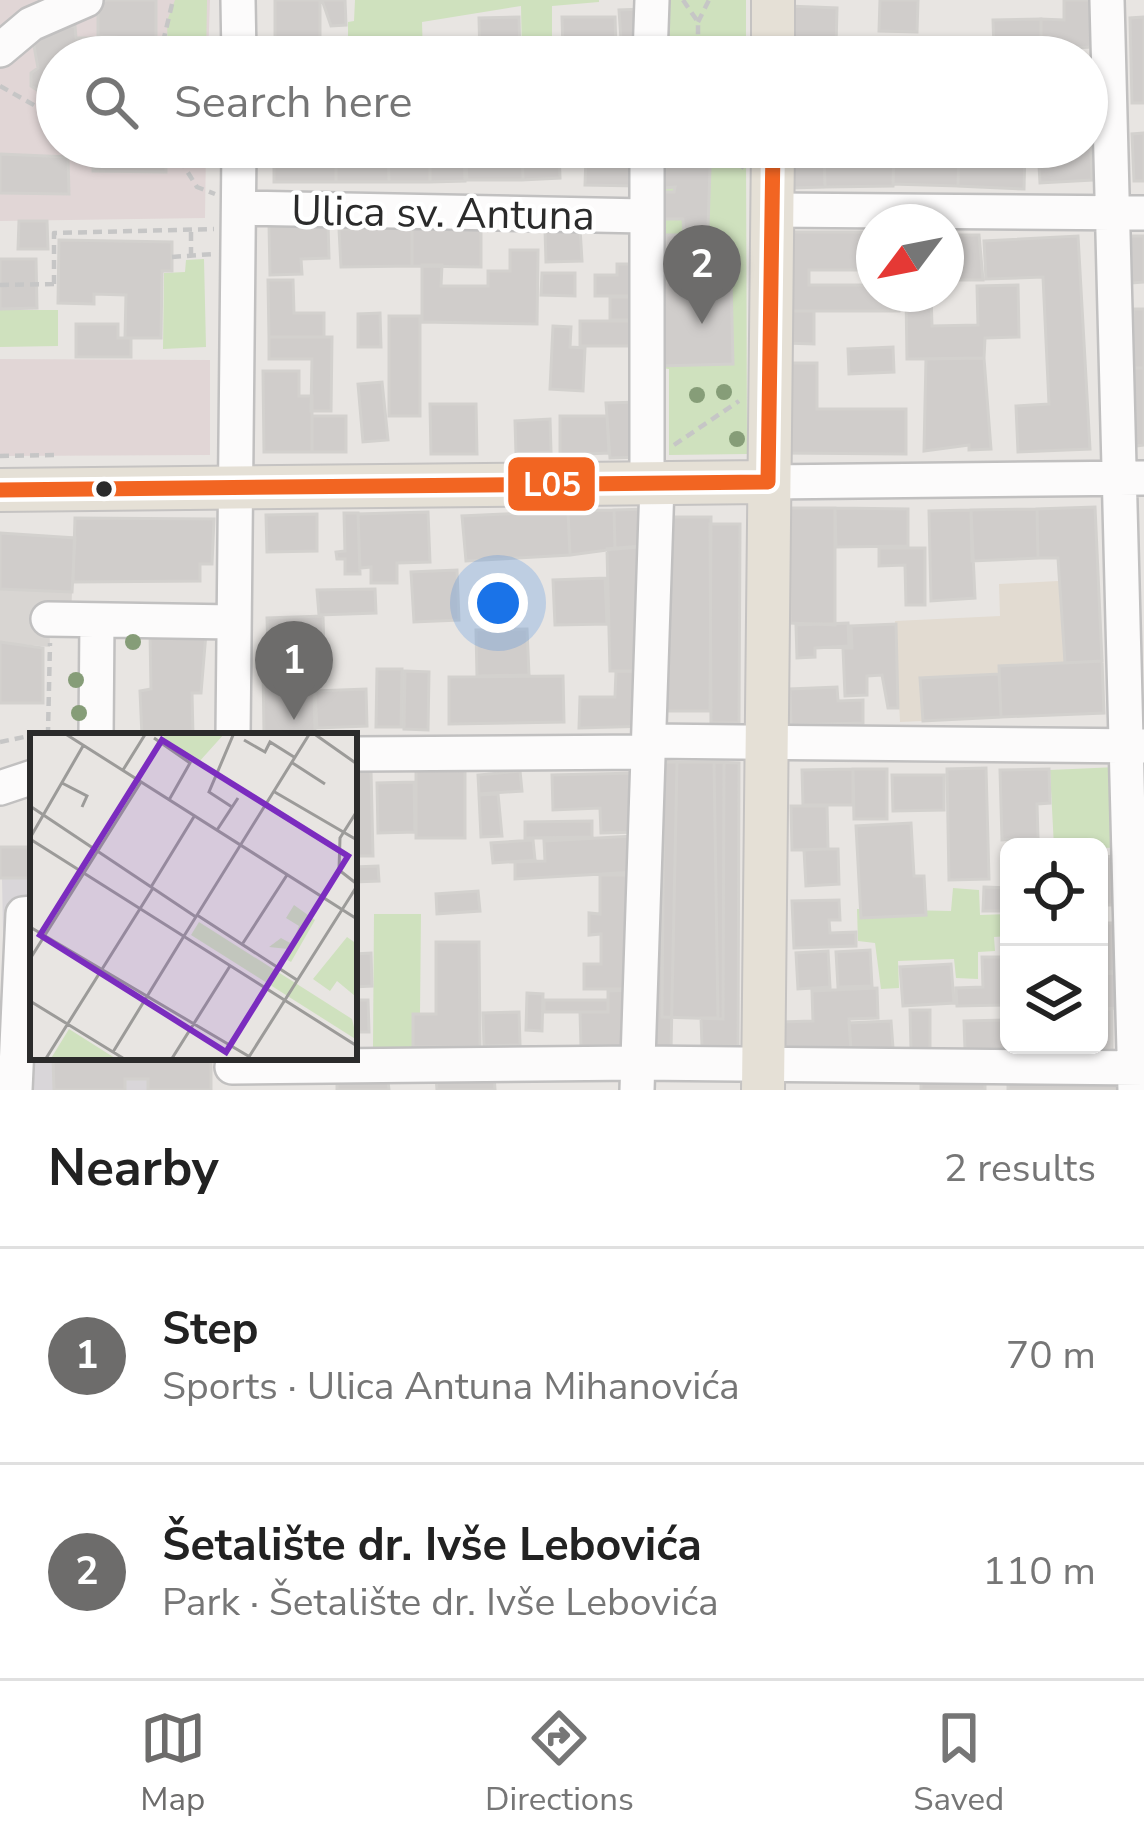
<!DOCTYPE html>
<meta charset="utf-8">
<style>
:root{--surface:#fff;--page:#f2f2f2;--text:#222;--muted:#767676;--line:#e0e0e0;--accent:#6d6c6b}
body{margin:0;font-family:"Nunito Sans",sans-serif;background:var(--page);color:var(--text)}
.controls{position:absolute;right:36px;bottom:36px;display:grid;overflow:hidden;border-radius:18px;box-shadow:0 3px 9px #0004}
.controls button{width:108px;height:108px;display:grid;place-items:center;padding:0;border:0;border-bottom:3px solid var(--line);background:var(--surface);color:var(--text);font:60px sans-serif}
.compass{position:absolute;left:856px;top:204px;width:108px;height:108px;border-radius:50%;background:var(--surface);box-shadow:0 3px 9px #0004;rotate:238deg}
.you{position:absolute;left:498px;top:603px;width:42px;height:42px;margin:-30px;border:9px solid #fff;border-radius:50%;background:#1a73e8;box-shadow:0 0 0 18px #1a73e833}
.badge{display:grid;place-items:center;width:78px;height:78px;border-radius:50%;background:var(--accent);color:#fff;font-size:39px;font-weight:700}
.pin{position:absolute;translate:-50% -99px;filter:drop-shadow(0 3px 6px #0008)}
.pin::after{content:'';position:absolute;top:63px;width:42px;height:36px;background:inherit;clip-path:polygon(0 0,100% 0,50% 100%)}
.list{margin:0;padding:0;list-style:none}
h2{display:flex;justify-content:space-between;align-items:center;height:156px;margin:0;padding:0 48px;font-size:51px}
h2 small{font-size:39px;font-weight:400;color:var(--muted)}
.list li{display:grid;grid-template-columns:78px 1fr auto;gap:36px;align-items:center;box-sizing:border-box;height:216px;padding:0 48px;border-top:3px solid var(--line)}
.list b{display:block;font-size:45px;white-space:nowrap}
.list p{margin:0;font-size:39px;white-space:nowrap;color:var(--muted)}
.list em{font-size:39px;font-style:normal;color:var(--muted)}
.icon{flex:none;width:66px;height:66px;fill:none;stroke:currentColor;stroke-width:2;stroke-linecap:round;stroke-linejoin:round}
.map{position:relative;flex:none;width:1144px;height:1090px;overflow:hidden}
.search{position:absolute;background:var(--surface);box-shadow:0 3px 9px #0004;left:36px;right:36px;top:36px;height:132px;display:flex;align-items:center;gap:30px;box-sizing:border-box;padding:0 42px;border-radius:66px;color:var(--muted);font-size:45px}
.sheet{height:588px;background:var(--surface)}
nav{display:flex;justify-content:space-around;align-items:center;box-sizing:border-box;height:168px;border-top:3px solid var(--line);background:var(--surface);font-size:33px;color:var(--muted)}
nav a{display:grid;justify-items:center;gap:6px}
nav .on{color:var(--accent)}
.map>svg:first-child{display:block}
.industrial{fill:#d9d6d9}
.education{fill:#e2dbd1}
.medical{fill:#e1d6d6}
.green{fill:#cfe1be}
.plaza{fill:#d8d5d2}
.building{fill:#d0cdcb;stroke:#d3d1ce;stroke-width:3}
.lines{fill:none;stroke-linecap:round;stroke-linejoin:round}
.minor-casing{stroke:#c1c0c0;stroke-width:38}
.major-casing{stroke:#c5c3c2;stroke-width:46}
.path{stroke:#c6c6c6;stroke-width:4.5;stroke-dasharray:9 6;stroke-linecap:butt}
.minor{stroke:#fcfbfb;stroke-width:33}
.major{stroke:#e5e0d6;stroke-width:42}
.bus-1-casing{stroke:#fff;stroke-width:24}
.bus-1{stroke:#f26522;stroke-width:15}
.tree{fill:#869d78}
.bus-dot{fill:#2b2b2b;stroke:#fff;stroke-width:4.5}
.labels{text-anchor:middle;stroke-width:9;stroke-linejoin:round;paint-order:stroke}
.street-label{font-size:42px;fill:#2b2b2b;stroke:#fff}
.inset-road{fill:none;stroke:#9c9b99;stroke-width:3}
.view{fill:#7b2cbf;fill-opacity:0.15;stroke:#7b2cbf;stroke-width:6}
.inset-edge{fill:none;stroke:#2b2b2b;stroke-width:6}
.line-badge{stroke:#fff;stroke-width:4.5}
.badge-label{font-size:33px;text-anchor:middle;font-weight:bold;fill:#fff}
</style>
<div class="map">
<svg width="1144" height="1090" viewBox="0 0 1144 1090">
<rect width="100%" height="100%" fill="#e8e5e2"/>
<path class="industrial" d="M2,878H33V1057H148V1090H6Z"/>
<path class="education" d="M1095,507L1104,713L900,722L895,621L1000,616L999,584L1058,581V559L1038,558L1037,509Z"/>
<path class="medical" d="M0,0H210L208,57H57V147H206L205,218L0,221Z
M0,359L210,360V455L0,456Z"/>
<path class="green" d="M175,0H207L206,57H168L167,21Z
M355,0H599V2L552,6V57H522L521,6L422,22L423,57H348V22L354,21Z
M664,0H746V57H663Z
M660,147H746L747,454L669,455V369L659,368Z
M204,259L206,347L163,349L164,273L185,272L186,260Z
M0,310H58V346L0,347Z
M1117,767L1121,848L1054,847L1050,770Z
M953,888L979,890L980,915L1009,914V936L994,937L995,951L978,952V979L956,978L954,959L898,961L899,988L881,989L875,943L858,941L857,909L951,911Z
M374,914H421L420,1014L413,1015V1047H373Z"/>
<path class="plaza" d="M0,589L72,592L71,620L49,619L50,647L0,642Z"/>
<path class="building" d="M107,0H156V42H166V57H94V51L118,52L116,37L98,36V4Z
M275,0H320V44L275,43Z
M322,0H345L346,25L331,26Z
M880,0H918L917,32L879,31Z
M1064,0H1092L1093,47L1041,49V19L1064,20Z
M787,6L837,8L836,46L786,44Z
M644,9L645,54H622L619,10Z
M519,17L520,57H480L479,18Z
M562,17H615L616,50H563Z
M1144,17V103H1132L1130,18Z
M1041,19V49H994L993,20Z
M75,26L76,38L116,37L118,52L57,57V92H40L31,86V73L38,68L31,29Z
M887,38H926L927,57H887Z
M390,40H458V57H391Z
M1089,100L1092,180L1040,183L1038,148L1087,147Z
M1144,133V181H1134L1132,134Z
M93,147H166V172L93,171Z
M274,147H336V182H274Z
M336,147H388L389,182H336Z
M388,147H430V182H389Z
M430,147H464L465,181L430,182Z
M465,147H522L523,180H467Z
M522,147H559L560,178L523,180Z
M605,147H638V186L585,185L586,156H605Z
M788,147H824L825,187L789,188Z
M894,147H959L958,186L893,184Z
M988,147H1025L1024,189L958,186L959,149Z
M824,152L894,153L893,186L825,187Z
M0,154L68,157L69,194L0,193Z
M665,166L710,167L707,256H665L666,235H684L683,219H664V192H674L675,187L664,188Z
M19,221H47L48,249H18Z
M328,223L329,258L301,259L302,274L270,275L269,224Z
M412,228L481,229V267L412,266Z
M412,228V266L341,267L339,229Z
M580,228L582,261L546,262L545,229Z
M785,232H874V270H809V285H874V294H899V311H785Z
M946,235H979L983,280H946Z
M1078,236L1090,449L1018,452L1016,406L1049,404L1043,277L986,279L984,241Z
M1130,236H1144V282L1132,283Z
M59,240L172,242V271H162L161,338H125L126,295L94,294V304L58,303Z
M510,250H538L537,324L422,322V265H442L441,286H488V271H510Z
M0,259H36L37,308L0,309Z
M617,264H643V296H595V275H617Z
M542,273H575V296L541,295Z
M268,280H293L294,313H324V337H269Z
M731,280L733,364L659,366L656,282Z
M1018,285L1019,337L985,338L984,358L907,359L906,294H931L932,326L978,325L977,286Z
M610,297H643V320H610Z
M1133,309H1144V368H1134Z
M785,311H814V344L785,343Z
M380,313L381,347H358V314Z
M389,316H420V416H389Z
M580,321H641V346H580Z
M76,324H118V338H131V357H76Z
M553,326L571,327L570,347L585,348L583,391L550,389Z
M269,337H332L331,411H311L312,359H269Z
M893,347L894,372L849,374L848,349Z
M984,358L991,449L969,450V445L924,451L926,359Z
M780,363H817V409H906V454L780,453Z
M1134,368H1144V445L1136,446Z
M263,371H299V396H312V452H264Z
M382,382L388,440L363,442L358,384Z
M641,402L642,457L610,458L606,403Z
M430,404H476L477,454H431Z
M312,416H346V452H312Z
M560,416H607L609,453L560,455Z
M550,419L551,452L516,454L515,421Z
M1095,507L1102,661L1065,663L1058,558H1038L1037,509Z
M790,508H835V625L790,623Z
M835,508L908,509V546L836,547Z
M650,509V546L615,549L614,510Z
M1037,509L1038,558L972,561L971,510Z
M614,510L615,549L570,555L568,511Z
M971,510L975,598L931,601L929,511Z
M568,511L570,555L466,561L462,516Z
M428,512L430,562L397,563V583H371V567L360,568L358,514Z
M344,513H358L360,574H345V559H337L336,552L345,551Z
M317,514V551L267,552L266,515Z
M672,517H711L710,711H667Z
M75,518L214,519L212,564H200V581L73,582Z
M710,524H740L739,723H711Z
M0,533L75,538L72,592L0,589Z
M643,546L642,671H610L607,549Z
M879,548H925V605H906L905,565L879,566Z
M457,570L459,620L414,622L411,572Z
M605,578L607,624L555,625L553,580Z
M375,589L376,613L319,615L317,590Z
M323,616L324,652L268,651L267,618Z
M848,623L849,646L815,648V657L797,658L796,625Z
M896,624L898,708H888L882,675L867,676V695L845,696L843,648H852L851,626Z
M527,629L529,675L477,676L476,630Z
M150,632L206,633L201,693H192L193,736H142L140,691L151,689Z
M0,642L43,648V703H0Z
M1102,661L1104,713L1001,717L999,666Z
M263,663H295L296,692H314L315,731L264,732Z
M377,669H402L401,727H376Z
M405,671L429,672L428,730L404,729Z
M616,671L651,672L649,726L579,728L580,697H615Z
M999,674L1001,717L923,721L920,678Z
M563,676L564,722L449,724V677Z
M837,687L838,701L863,700V723L791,725L790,689Z
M366,689L367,726L317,728L315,691Z
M656,761L677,762L671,1050H650Z
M664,762H724L723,1019L662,1017Z
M714,762L739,763L738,1046H702L701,1018H718Z
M986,768L989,879L949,880L947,769Z
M416,769H465V838H416Z
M853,769V805H803L802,770Z
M853,769H887V819H854Z
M1049,769L1050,803L1037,804L1038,838L1002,840L1000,770Z
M354,771H371L373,856H354Z
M520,771L522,791L479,794L478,775Z
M637,773L639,832L601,833L600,808L553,810L552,775Z
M892,775H944V810L893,811Z
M414,782L415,832L378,833L377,783Z
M498,794L502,836L481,837L479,795Z
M791,806H827L828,849L792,850Z
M592,821V837L525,838V822Z
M911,823L914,876H924L926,915L861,918L856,826Z
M634,836L636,872L515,879V862L545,861L544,841Z
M533,840L535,860L493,863L491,843Z
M0,847H33V878H0Z
M828,849H838L839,884L806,886L804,850Z
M1099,856L1118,857L1117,905H1099Z
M378,866L379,881L354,882V867Z
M600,875H637V989H584V964H601V934L589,935V913L600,914Z
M984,887L1009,888V911H983Z
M478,891L480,911L437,914L436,894Z
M839,900L840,920H829L830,933L856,932V946L794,948L792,901Z
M1099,923H1120L1119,972L1099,971Z
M436,942H479L480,1047H413V1014H436Z
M870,950L872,986L838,987L836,952Z
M828,951L830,987L798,989L796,953Z
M371,953L372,986L354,987V954Z
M982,957H1004L1005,1005L957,1006L956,988L983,987Z
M951,964L954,1003L903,1006L900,967Z
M1120,973L1122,1008L1099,1009V974Z
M877,988L878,1018L849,1019L851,1050L782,1053L781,1022L813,1021L812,991Z
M633,990L634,1045L581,1046L580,1012H608V991Z
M527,993L543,994L542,1031L526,1030Z
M354,1000H368L369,1032H354Z
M544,1000H608V1012H544Z
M1099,1009H1112V1050H1060V1045H1099Z
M910,1010H930V1049H911Z
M519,1012L520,1045L484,1046L483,1013Z
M1006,1020L1007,1049H965L964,1021Z
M891,1021L893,1048L851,1050L849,1023Z
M53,1057H211V1090H148V1079H125V1090H54Z
M494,1074L495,1090H437L436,1076Z
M1118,1079V1090H1008V1080Z
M388,1081L389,1090H337V1083Z
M921,1083H985V1090H921Z"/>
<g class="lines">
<defs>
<path id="minor" d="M238,0L239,57
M1107,0L1135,1090
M0,50L31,24L86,0
M650,57L652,0
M240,208L645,216
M773,210L1144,213
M768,482L1144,478
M647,484V147
M48,619L234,622
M96,736L97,620
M233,736L239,147
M648,741L1144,746
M354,754L648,752
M0,788L33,777
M232,1067L638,1063L1144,1068
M15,1090L23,914L33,913
M637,1090L657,484"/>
<path id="major" d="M773,57V0
M0,490L768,482
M763,1090L773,147"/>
</defs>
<use href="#minor" class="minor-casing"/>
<use href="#major" class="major-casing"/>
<path class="path" d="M683,0L698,22V57
M698,22L709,0
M163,42L173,0
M0,86L57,118
M172,147L197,187L215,194
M719,147L744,168
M675,161L735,160
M191,232V256
M172,257L214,254
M54,284V233L214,229
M0,285L58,284
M674,445L739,401
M0,456L60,455
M0,742L48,732L50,643"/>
<use href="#minor" class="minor"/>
<use href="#major" class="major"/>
<defs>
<path id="bus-1" d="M0,490L768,482L773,147"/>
</defs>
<use href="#bus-1" class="bus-1-casing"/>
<use href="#bus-1" class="bus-1"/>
</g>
<g class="tree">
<circle cx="724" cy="392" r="8"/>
<circle cx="697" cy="395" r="8"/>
<circle cx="737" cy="439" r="8"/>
<circle cx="133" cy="642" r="8"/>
<circle cx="76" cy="680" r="8"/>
<circle cx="79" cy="713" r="8"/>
</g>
<circle class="bus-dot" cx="104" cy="489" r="10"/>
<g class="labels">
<g class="street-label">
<text transform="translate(443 212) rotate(1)" y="15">Ulica sv. Antuna</text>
</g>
</g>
<g transform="translate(30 733)">
<rect width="327" height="327" fill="#e8e5e2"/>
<path d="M137,0H195L168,30L130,7ZM264,172L285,187L261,229L254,225L258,216L239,214L251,205L262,211L269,193L256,185ZM169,189L322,286L327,307L161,202ZM317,204L327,211L325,263L307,248L300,258L283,246ZM39,296L88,327H20Z" fill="#cfe1be"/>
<path class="inset-road" d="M34,0L327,186M283,0L327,31M124,5L160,30L139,67M214,7L235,19L240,9L264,24M261,29L295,51M93,37L116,0M32,50L57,63L52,74M243,58L327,107M0,73L166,184M202,74L179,59L204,0M327,78L310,105L309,137L327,151M187,97L208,65M0,105L53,13M0,106L327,313M121,154L165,82M167,182L267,247M0,194L225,327M154,203L280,0M213,210L257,142M0,226L111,49M0,268L96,327M83,319L154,203M15,327L123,155M141,327L200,233M217,327L327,153"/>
<path class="view" d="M132,7L318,123L196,319L10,202Z"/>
<rect width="327" height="327" class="inset-edge"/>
</g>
<rect class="line-badge" x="506" y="455" width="91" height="58" rx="12" fill="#f26522"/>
<g class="badge-label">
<text x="552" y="496">L05</text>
</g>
</svg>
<div class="controls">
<button><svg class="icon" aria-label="locate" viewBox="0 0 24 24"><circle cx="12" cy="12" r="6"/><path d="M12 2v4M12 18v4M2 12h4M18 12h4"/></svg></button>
<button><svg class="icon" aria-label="layers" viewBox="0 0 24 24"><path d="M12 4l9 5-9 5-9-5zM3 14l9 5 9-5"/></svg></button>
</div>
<svg class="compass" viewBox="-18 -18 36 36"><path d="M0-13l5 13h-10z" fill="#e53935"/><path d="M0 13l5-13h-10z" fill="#767676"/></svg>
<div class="you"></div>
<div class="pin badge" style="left:294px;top:720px">1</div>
<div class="pin badge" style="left:702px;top:324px">2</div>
<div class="search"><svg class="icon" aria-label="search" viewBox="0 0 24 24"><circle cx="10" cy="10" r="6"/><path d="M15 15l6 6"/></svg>Search here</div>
</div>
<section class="sheet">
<h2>Nearby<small>2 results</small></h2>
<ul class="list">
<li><span class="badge">1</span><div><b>Step</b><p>Sports · Ulica Antuna Mihanovića</p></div><em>70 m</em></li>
<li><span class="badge">2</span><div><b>Šetalište dr. Ivše Lebovića</b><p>Park · Šetalište dr. Ivše Lebovića</p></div><em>110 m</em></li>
</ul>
</section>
<nav>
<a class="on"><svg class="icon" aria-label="map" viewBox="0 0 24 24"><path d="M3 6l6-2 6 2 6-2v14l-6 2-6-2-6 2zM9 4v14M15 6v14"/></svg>Map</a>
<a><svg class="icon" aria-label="directions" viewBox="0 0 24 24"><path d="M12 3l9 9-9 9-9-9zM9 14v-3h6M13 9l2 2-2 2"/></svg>Directions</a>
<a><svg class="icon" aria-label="saved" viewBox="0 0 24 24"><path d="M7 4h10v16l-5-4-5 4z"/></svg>Saved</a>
</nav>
